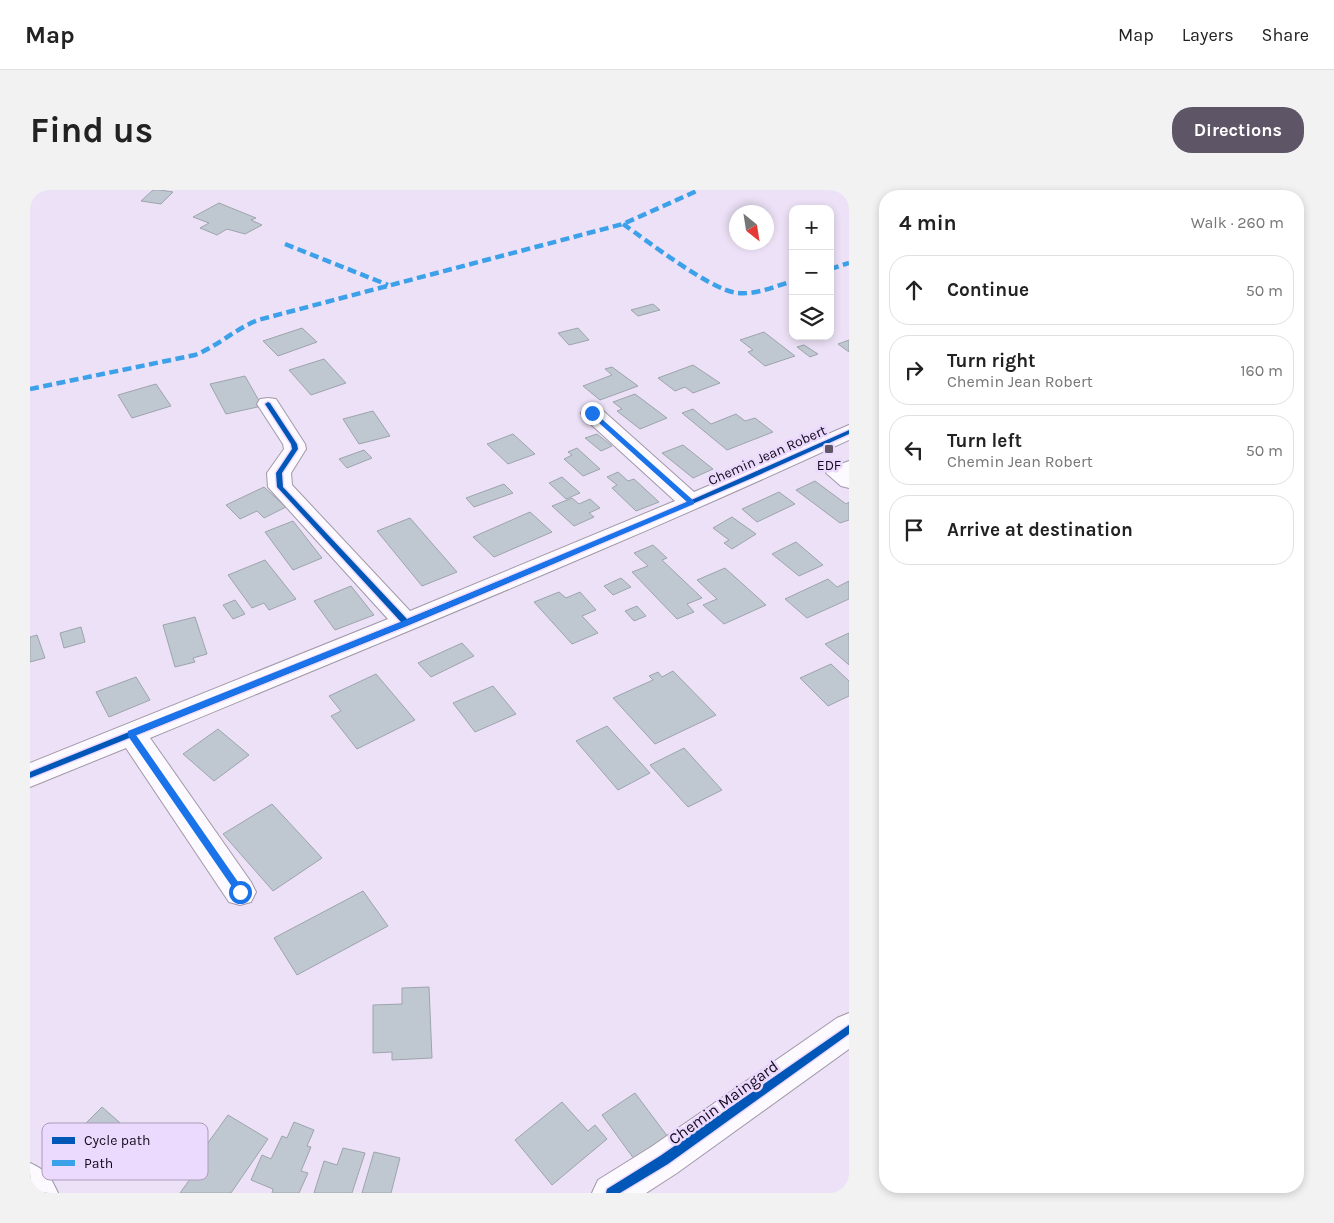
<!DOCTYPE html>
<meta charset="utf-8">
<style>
:root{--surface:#fff;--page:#f2f2f2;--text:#222;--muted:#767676;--line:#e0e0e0;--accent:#5e5566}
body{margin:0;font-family:Karla,sans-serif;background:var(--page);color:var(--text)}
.controls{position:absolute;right:15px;top:15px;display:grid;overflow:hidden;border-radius:10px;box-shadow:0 2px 8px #0003}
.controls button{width:45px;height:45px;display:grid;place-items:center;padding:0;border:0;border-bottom:1px solid var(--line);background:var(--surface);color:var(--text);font:25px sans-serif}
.compass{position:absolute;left:699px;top:15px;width:45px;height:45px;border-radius:50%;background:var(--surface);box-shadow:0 2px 8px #0003;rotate:150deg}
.stop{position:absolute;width:15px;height:15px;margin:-11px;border:4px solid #1a73e8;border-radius:50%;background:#fff}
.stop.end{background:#1a73e8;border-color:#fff;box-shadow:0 1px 5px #0008}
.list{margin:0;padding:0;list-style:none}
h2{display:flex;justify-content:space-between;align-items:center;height:65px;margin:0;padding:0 20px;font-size:21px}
h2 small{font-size:16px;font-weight:400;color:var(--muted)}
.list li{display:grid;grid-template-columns:32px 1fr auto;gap:15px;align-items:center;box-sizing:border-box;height:70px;margin:0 10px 10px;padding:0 10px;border:1px solid var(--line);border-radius:20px}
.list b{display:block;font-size:19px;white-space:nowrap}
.list p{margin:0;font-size:16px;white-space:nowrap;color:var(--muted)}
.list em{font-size:16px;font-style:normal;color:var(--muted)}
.icon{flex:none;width:28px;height:28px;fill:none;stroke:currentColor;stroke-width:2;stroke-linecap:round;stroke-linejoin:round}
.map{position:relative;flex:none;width:819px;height:1003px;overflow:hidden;border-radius:20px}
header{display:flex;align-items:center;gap:30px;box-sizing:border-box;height:70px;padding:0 25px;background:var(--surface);border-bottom:1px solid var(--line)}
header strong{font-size:24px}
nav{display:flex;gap:28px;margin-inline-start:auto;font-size:18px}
.intro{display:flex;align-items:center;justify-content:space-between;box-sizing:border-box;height:120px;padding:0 30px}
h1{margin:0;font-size:35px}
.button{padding:12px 22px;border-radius:20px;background:var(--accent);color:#fff;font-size:18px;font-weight:700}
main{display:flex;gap:30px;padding:0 30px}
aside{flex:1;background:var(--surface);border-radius:20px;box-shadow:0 2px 8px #0003}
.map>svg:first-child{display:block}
.building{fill:#bfc8d0;stroke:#9da4ad}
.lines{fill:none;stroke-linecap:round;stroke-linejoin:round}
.minor-casing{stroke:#a198a9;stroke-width:2}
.minor{fill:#fcfafe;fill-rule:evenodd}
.quiet{stroke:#3da1ea;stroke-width:4.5;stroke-dasharray:9 4.5;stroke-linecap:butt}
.cycleway-casing{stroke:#ecd9fe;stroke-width:3}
.cycleway{fill:#0057b8;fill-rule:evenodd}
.route{fill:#1a73e8}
.poi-dot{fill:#5e5566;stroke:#ecd9fe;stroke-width:2}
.labels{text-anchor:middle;stroke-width:5;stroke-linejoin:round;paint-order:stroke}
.street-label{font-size:14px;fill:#120a19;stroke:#ecd9fe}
.poi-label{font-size:14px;fill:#120a19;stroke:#ecd9fe}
.near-street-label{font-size:16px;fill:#120a19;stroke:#ecd9fe}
.key{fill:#ecd9fe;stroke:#ab9bb9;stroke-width:1}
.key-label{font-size:14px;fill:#120a19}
</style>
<header>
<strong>Map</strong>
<nav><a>Map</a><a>Layers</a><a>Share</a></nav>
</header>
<div class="intro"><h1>Find us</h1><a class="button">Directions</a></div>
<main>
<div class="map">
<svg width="819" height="1003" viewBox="0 0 819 1003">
<rect width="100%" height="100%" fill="#ece1f6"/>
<path class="building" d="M123,0H130L143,2L131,14L111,11Z
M189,13L226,28L221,30L232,35L215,44L197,39L187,45L170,38L179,33L163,27Z
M623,114L630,120L608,126L601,120Z
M272,138L287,152L248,166L233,151Z
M548,138L559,150L539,155L528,143Z
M734,142L765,166L735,176L718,162L723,160L710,150Z
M819,150V162L808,154Z
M774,155L788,164L780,167L767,157Z
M294,169L316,193L281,205L259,180Z
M663,175L690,193L663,203L655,197L645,201L628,188Z
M582,177L608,196L570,210L553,196L582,185L575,179Z
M215,186L232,216L196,224L180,194Z
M126,194L141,216L102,228L88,205Z
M605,204L637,228L610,239L587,221L592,219L583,212Z
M663,219L681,234L706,224L715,231L725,228L743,242L697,260L652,223Z
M343,221L360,246L329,254L313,229Z
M483,244L505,264L478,274L457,254Z
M567,244L582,256L571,261L555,248Z
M653,255L683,279L663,288L632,263Z
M547,258L570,279L553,286L534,269L542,265L538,262Z
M334,260L342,268L317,278L309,269Z
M588,282L598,291L604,289L629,312L606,321L582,298L587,295L577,287Z
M532,287L550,303L536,309L519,293Z
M785,291L816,314L819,312V330L810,333L766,300Z
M474,294L483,303L444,317L436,308Z
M234,297L256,317L234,328L227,321L210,329L196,315Z
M749,302L765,314L727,332L712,319Z
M542,308L549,314L560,309L570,318L559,323L564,327L544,336L522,316Z
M500,322L522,342L464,367L443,347Z
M702,327L726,344L702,359L694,353L699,350L683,338Z
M380,328L427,382L392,396L347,341Z
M263,331L292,368L263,380L235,342Z
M766,352L793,375L769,386L742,364Z
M623,355L637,368L632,370L672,408L657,414L664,422L647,429L602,382L618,376L604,363Z
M235,370L266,409L239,420L234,413L222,418L198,385Z
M695,378L736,415L694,434L673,415L687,409L667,390Z
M591,388L601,397L583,405L574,396Z
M798,389L807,397L819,391V409L777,428L755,409Z
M321,396L344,425L305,440L284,411Z
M529,402L536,408L550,402L566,420L552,426L568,443L542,454L504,412Z
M205,410L215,424L203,429L193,415Z
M607,416L616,426L604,431L595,421Z
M165,427L177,464L163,468L165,472L145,477L133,435Z
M51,437L55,452L34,458L30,443Z
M819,443V475L795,454Z
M7,445L15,468L0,472V447Z
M432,453L444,466L401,487L388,473Z
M801,474L819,491V506L798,516L770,488Z
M643,481L686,525L625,554L583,508L623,490L619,486L628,482L632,487Z
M346,484L385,530L327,559L301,526L311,521L299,506Z
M106,487L120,510L79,527L66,502Z
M463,496L486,524L445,542L423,513Z
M577,536L620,583L588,600L546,551Z
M188,539L219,565L184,591L153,564Z
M654,558L692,600L658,617L620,575Z
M242,614L292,668L243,701L193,644Z
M333,701L358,736L267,785L244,748Z
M399,797L402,868L362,870V862L343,863V815L372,814V798Z
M605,903L641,951L607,973L572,925Z
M532,912L558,941L565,935L577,949L522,995L485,950Z
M72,917L104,945L59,989L29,960Z
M198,925L238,949L201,1003H150L176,967L170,964Z
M264,932L284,940L277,956L281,957L271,981L278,983L269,1003H242L243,999L221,990L232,965L241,969L252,946L257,948Z
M313,958L335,963L322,1003H284L294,971L307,975Z
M344,962L370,968L361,1003H332Z"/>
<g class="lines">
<defs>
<path id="minor" d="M238,208L246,209L275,254L276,259L261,283L262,295L380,421L645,311L554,228L551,223L554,218L562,216L570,218L664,302L819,235V250C589,356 354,451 120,548L221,692L226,702L221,712L210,715L199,712L96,558L0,597V573L358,429L238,297L237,283L254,259L253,254L227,214L230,209Z
M819,271V298L811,296L796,283L800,278Z
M819,823V859L647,983L616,1003H562L568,990L621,957L807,828Z
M0,973C16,980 21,987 28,1003H0Z"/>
</defs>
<use href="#minor" class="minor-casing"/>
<use href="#minor" class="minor"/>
<path class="quiet" d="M593,34C619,52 679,99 707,103C726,105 746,96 763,91
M255,54L358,95
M800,79L819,73
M0,199L165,165C188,156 205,139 228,130L593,34L669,0"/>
<defs>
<path id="cycleway" d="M238,212L240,213L267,254L268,259L252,283L253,297L377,429L614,331L817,241L819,240V244L720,289L516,377L379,435L0,588V582L371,432L247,297L246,283L262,259L261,254L235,214Z
M819,835V844L638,974L590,1003H576L577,999L630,966Z"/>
</defs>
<use href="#cycleway" class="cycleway-casing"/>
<use href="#cycleway" class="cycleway"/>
</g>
<path class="route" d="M559,222H564L664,311V314L378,435L106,545L213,699V704H207L98,546V541L373,431L657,312L559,224Z"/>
<rect class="poi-dot" x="794" y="254" width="10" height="10" rx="2.5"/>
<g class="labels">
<g class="street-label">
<text transform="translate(737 265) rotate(-24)" y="5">Chemin Jean Robert</text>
</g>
<g class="poi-label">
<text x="799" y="280">EDF</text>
</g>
<g class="near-street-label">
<text transform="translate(693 912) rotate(-36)" y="6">Chemin Maingard</text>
</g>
</g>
<rect x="12" y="933" width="166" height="57" rx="8" class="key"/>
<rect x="22" y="947" width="23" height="7" fill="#0057b8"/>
<rect x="22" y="970" width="23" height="6" fill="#3da1ea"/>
<g class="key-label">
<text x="54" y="955">Cycle path</text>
<text x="54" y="978">Path</text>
</g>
</svg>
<div class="controls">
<button>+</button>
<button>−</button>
<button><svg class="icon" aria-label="layers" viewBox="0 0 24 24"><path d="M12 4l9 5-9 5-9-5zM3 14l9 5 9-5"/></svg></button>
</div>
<svg class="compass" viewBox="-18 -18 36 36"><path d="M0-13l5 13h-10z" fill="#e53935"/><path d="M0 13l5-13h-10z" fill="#767676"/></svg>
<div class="stop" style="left:210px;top:702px"></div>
<div class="stop end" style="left:562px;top:223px"></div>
</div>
<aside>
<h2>4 min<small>Walk · 260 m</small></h2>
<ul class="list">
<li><svg class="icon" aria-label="ahead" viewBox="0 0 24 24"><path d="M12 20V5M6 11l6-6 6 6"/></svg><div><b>Continue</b></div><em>50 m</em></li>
<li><svg class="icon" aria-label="right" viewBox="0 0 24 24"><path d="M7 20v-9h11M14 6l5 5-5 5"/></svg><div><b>Turn right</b><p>Chemin Jean Robert</p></div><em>160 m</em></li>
<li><svg class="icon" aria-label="left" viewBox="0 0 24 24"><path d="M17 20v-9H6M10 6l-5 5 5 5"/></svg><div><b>Turn left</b><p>Chemin Jean Robert</p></div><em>50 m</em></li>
<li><svg class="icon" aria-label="arrive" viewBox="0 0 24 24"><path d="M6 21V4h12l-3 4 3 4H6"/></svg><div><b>Arrive at destination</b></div></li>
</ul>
</aside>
</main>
